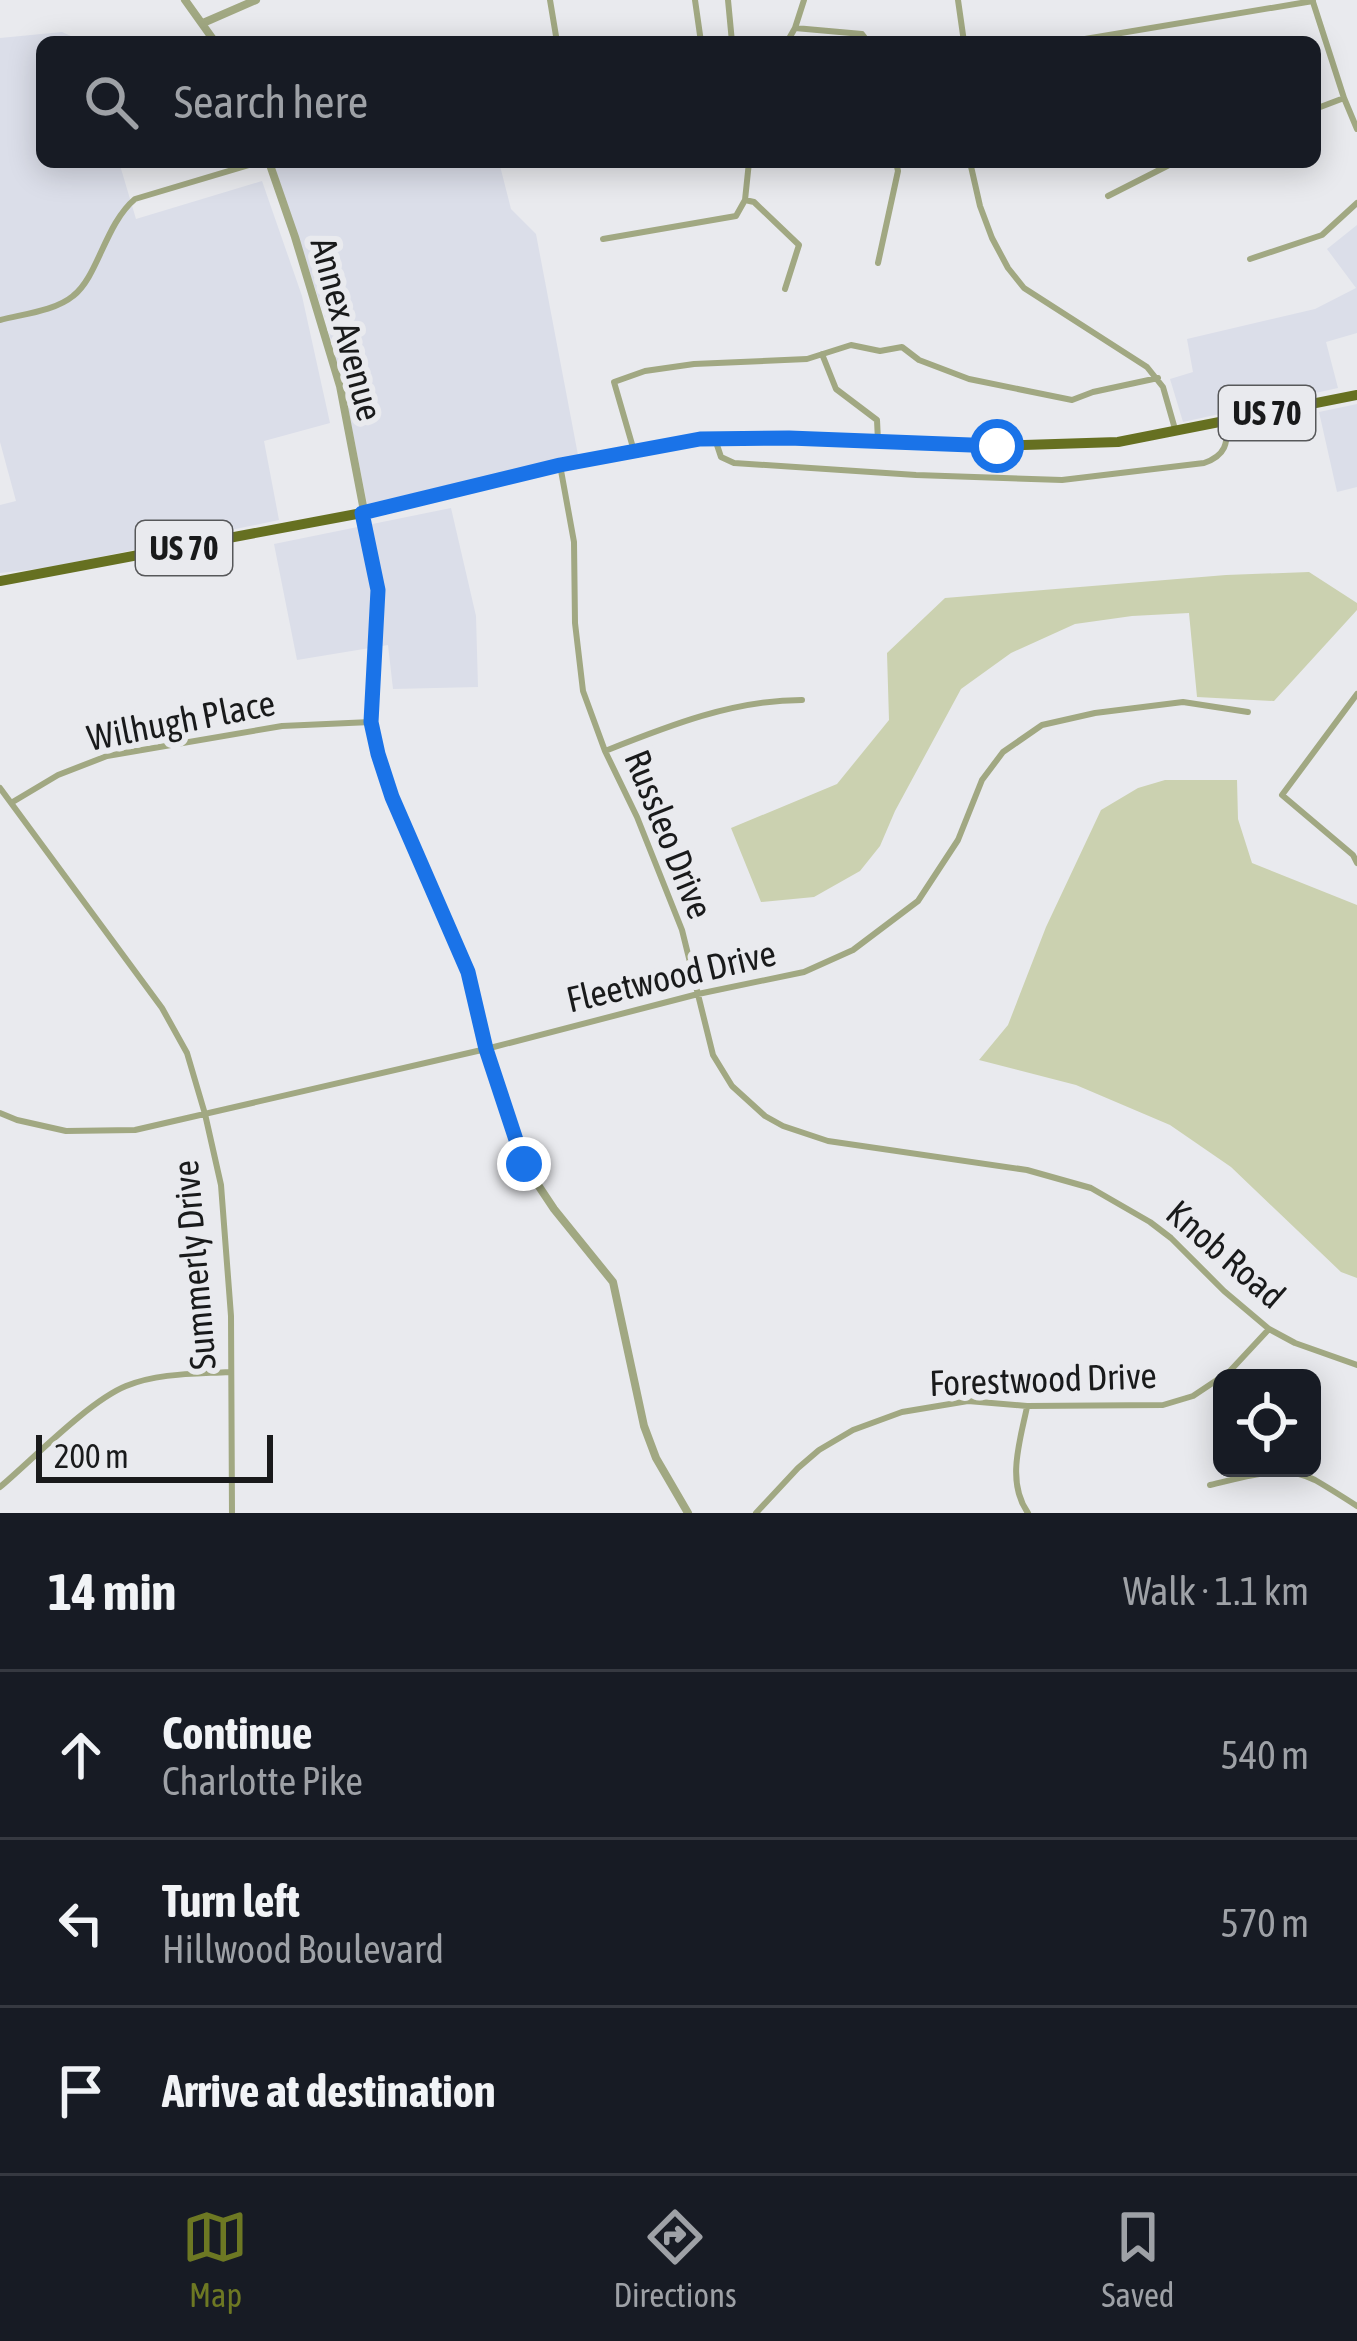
<!DOCTYPE html>
<meta charset="utf-8">
<style>
:root{--surface:#171b24;--page:#20242c;--text:#f1f3f6;--muted:#9ea1a6;--line:#363941;--accent:#6d7823}
body{margin:0;font-family:"Asap Condensed",sans-serif;background:var(--page);color:var(--text)}
.controls{position:absolute;right:36px;bottom:36px;display:grid;overflow:hidden;border-radius:18px;box-shadow:0 6px 30px #0003}
.controls button{width:108px;height:108px;display:grid;place-items:center;padding:0;border:0;border-bottom:3px solid var(--line);background:var(--surface);color:var(--text);font:60px sans-serif}
.scale{position:absolute;left:36px;bottom:30px;width:237px;box-sizing:border-box;padding-left:12px;border:6px solid #191a1b;border-top:0;font-size:33px;line-height:42px;white-space:nowrap;color:#191a1b;-webkit-text-stroke:9px #e9eaee;paint-order:stroke}
.stop{position:absolute;width:36px;height:36px;margin:-27px;border:9px solid #1a73e8;border-radius:50%;background:#fff}
.stop.end{background:#1a73e8;border-color:#fff;box-shadow:0 3px 12px #0008}
.list{margin:0;padding:0;list-style:none}
h2{display:flex;justify-content:space-between;align-items:center;height:156px;margin:0;padding:0 48px;font-size:51px}
h2 small{font-size:39px;font-weight:400;color:var(--muted)}
.list li{display:grid;grid-template-columns:78px 1fr auto;gap:36px;align-items:center;box-sizing:border-box;height:168px;padding:0 48px;border-top:3px solid var(--line)}
.list b{display:block;font-size:45px;white-space:nowrap}
.list p{margin:0;font-size:39px;white-space:nowrap;color:var(--muted)}
.list em{font-size:39px;font-style:normal;color:var(--muted)}
.icon{flex:none;width:66px;height:66px;fill:none;stroke:currentColor;stroke-width:2;stroke-linecap:round;stroke-linejoin:round}
.map{position:relative;flex:none;width:1357px;height:1513px;overflow:hidden}
.search{position:absolute;background:var(--surface);box-shadow:0 6px 30px #0003;left:36px;right:36px;top:36px;height:132px;display:flex;align-items:center;gap:30px;box-sizing:border-box;padding:0 42px;border-radius:18px;color:var(--muted);font-size:45px}
.sheet{height:660px;background:var(--surface)}
nav{display:flex;justify-content:space-around;align-items:center;box-sizing:border-box;height:168px;border-top:3px solid var(--line);background:var(--surface);font-size:33px;color:var(--muted)}
nav a{display:grid;justify-items:center;gap:6px}
nav .on{color:var(--accent)}
.map>svg:first-child{display:block}
.built{fill:#dbdee9}
.green{fill:#cbd1b0}
.lines{fill:none;stroke-linecap:round;stroke-linejoin:round}
.minor{stroke:#a1a882;stroke-width:6}
.tertiary{stroke:#a1a882;stroke-width:8}
.primary{stroke:#667021;stroke-width:10}
.route{stroke:#1a73e8;stroke-width:15}
.labels{text-anchor:middle;stroke-width:12;stroke-linejoin:round;paint-order:stroke}
.shield{fill:#e9eaee;stroke:#57585a;stroke-width:3}
.shield-label{font-size:33px;font-weight:bold;fill:#191a1b}
.street-label{font-size:36px;fill:#191a1b;stroke:#e9eaee}
</style>
<div class="map">
<svg width="1357" height="1513" viewBox="0 0 1357 1513">
<rect width="100%" height="100%" fill="#e9eaee"/>
<path class="built" d="M62,32L84,42H42V162H119L136,219L262,181L302,296L330,423L264,441L279,520L46,568L0,573V505L16,501L0,442V38Z
M273,162H499L511,209L536,234L578,455L367,504L347,403L326,321Z
M1357,225V333L1326,342L1338,388L1183,422L1170,379L1193,372L1187,339L1315,309L1356,288L1327,249Z
M1357,404V487L1337,492L1319,412Z
M451,508L476,616L478,687L393,689L388,645L297,660L274,544Z"/>
<path class="green" d="M1309,572L1357,603V610L1274,701L1197,697L1189,613L1132,616L1075,624L1011,653L961,689L895,811L880,846L860,871L814,897L761,902L731,828L837,784L889,720L887,653L945,598L1226,575Z
M1165,780H1237L1238,819L1252,863L1357,905V1278L1341,1272L1231,1167L1170,1125L1076,1085L979,1060L1008,1025L1046,927L1101,810L1138,788Z"/>
<g class="lines">
<path class="minor" d="M550,0L557,42
M695,0L701,42
M728,0L732,42
M958,0L964,42
M1313,2L1344,98L1357,129
M795,28L862,34L868,42
M787,42L795,28L804,0
M1067,42L1313,1
M1315,109L1344,98
M970,162L980,206L992,238L1008,268L1024,288L1147,367L1163,387L1175,429
M1108,196L1175,162
M745,200L754,202L799,245L785,289
M603,239L736,216L745,200L749,162
M1250,259L1322,235L1357,203
M878,263L898,171L896,162
M0,320C23,314 55,311 73,296C98,277 105,224 135,199L259,162
M822,354L836,389L877,420L878,441
M715,439L721,457L734,463L916,475L1062,480L1204,463C1227,455 1227,443 1228,421
M634,451L614,382L645,371L694,364L807,359L851,345L880,351L902,347L919,360L969,379L1072,400L1093,392L1158,378
M560,465L574,542L575,623L583,691L605,751L637,817L682,930L713,1055L732,1086L765,1116L783,1126L828,1141L1027,1170L1091,1188L1150,1222L1171,1238L1224,1291L1269,1329L1295,1343L1357,1365
M1357,694L1282,795L1353,855L1357,863
M605,751C668,726 733,700 802,700
M0,788L162,1008L187,1053L205,1114L221,1185L231,1316L232,1513
M11,803L58,775L107,756L282,726L371,722
M0,1113L17,1120L66,1131L135,1130L486,1049L698,994L804,972L853,950L918,901L958,840L982,780L1003,752L1042,725L1095,713L1183,702L1248,712
M1027,1407C1020,1441 1006,1482 1028,1513
M1210,1485C1242,1478 1283,1463 1315,1480C1329,1488 1343,1497 1357,1506
M0,1487C32,1460 89,1401 126,1386C158,1373 194,1374 229,1372
M756,1513L798,1468L819,1450L853,1430L902,1412L968,1401L1027,1406L1163,1405L1193,1396L1229,1372L1269,1329"/>
<path class="tertiary" d="M185,0L215,42
M203,23L256,0
M269,162L295,237L340,386L374,563L378,590L377,628L371,722L392,797L468,972L486,1049L524,1164L554,1209L613,1282L644,1426L656,1458L688,1513"/>
<path class="primary" d="M0,581L362,513L560,465L700,439L789,438L997,446L1118,442L1357,395"/>
</g>
<g class="lines">
<path class="route" d="M524,1164L486,1049L468,972L392,797L378,754L371,722L378,590L362,513L560,465L700,439L789,438L997,446"/>
</g>
<g class="labels">
<g class="shield">
<rect x="1219" y="386" width="96" height="54" rx="9"/>
<rect x="136" y="521" width="96" height="54" rx="9"/>
</g>
<g class="shield-label">
<text x="1267" y="425">US 70</text>
<text x="184" y="560">US 70</text>
</g>
<g class="street-label">
<text transform="translate(347 329) rotate(75)" y="13">Annex Avenue</text>
<text transform="translate(181 720) rotate(-11)" y="13">Wilhugh Place</text>
<text transform="translate(669 834) rotate(68)" y="13">Russleo Drive</text>
<text transform="translate(671 976) rotate(-13)" y="13">Fleetwood Drive</text>
<text transform="translate(1226 1254) rotate(41)" y="13">Knob Road</text>
<text transform="translate(194 1265) rotate(-95)" y="13">Summerly Drive</text>
<text transform="translate(1043 1379) rotate(-2)" y="13">Forestwood Drive</text>
</g>
</g>
</svg>
<div class="controls">
<button><svg class="icon" aria-label="locate" viewBox="0 0 24 24"><circle cx="12" cy="12" r="6"/><path d="M12 2v4M12 18v4M2 12h4M18 12h4"/></svg></button>
</div>
<div class="scale">200 m</div>
<div class="stop" style="left:997px;top:446px"></div>
<div class="stop end" style="left:524px;top:1164px"></div>
<div class="search"><svg class="icon" aria-label="search" viewBox="0 0 24 24"><circle cx="10" cy="10" r="6"/><path d="M15 15l6 6"/></svg>Search here</div>
</div>
<section class="sheet">
<h2>14 min<small>Walk · 1.1 km</small></h2>
<ul class="list">
<li><svg class="icon" aria-label="ahead" viewBox="0 0 24 24"><path d="M12 20V5M6 11l6-6 6 6"/></svg><div><b>Continue</b><p>Charlotte Pike</p></div><em>540 m</em></li>
<li><svg class="icon" aria-label="left" viewBox="0 0 24 24"><path d="M17 20v-9H6M10 6l-5 5 5 5"/></svg><div><b>Turn left</b><p>Hillwood Boulevard</p></div><em>570 m</em></li>
<li><svg class="icon" aria-label="arrive" viewBox="0 0 24 24"><path d="M6 21V4h12l-3 4 3 4H6"/></svg><div><b>Arrive at destination</b></div></li>
</ul>
</section>
<nav>
<a class="on"><svg class="icon" aria-label="map" viewBox="0 0 24 24"><path d="M3 6l6-2 6 2 6-2v14l-6 2-6-2-6 2zM9 4v14M15 6v14"/></svg>Map</a>
<a><svg class="icon" aria-label="directions" viewBox="0 0 24 24"><path d="M12 3l9 9-9 9-9-9zM9 14v-3h6M13 9l2 2-2 2"/></svg>Directions</a>
<a><svg class="icon" aria-label="saved" viewBox="0 0 24 24"><path d="M7 4h10v16l-5-4-5 4z"/></svg>Saved</a>
</nav>
